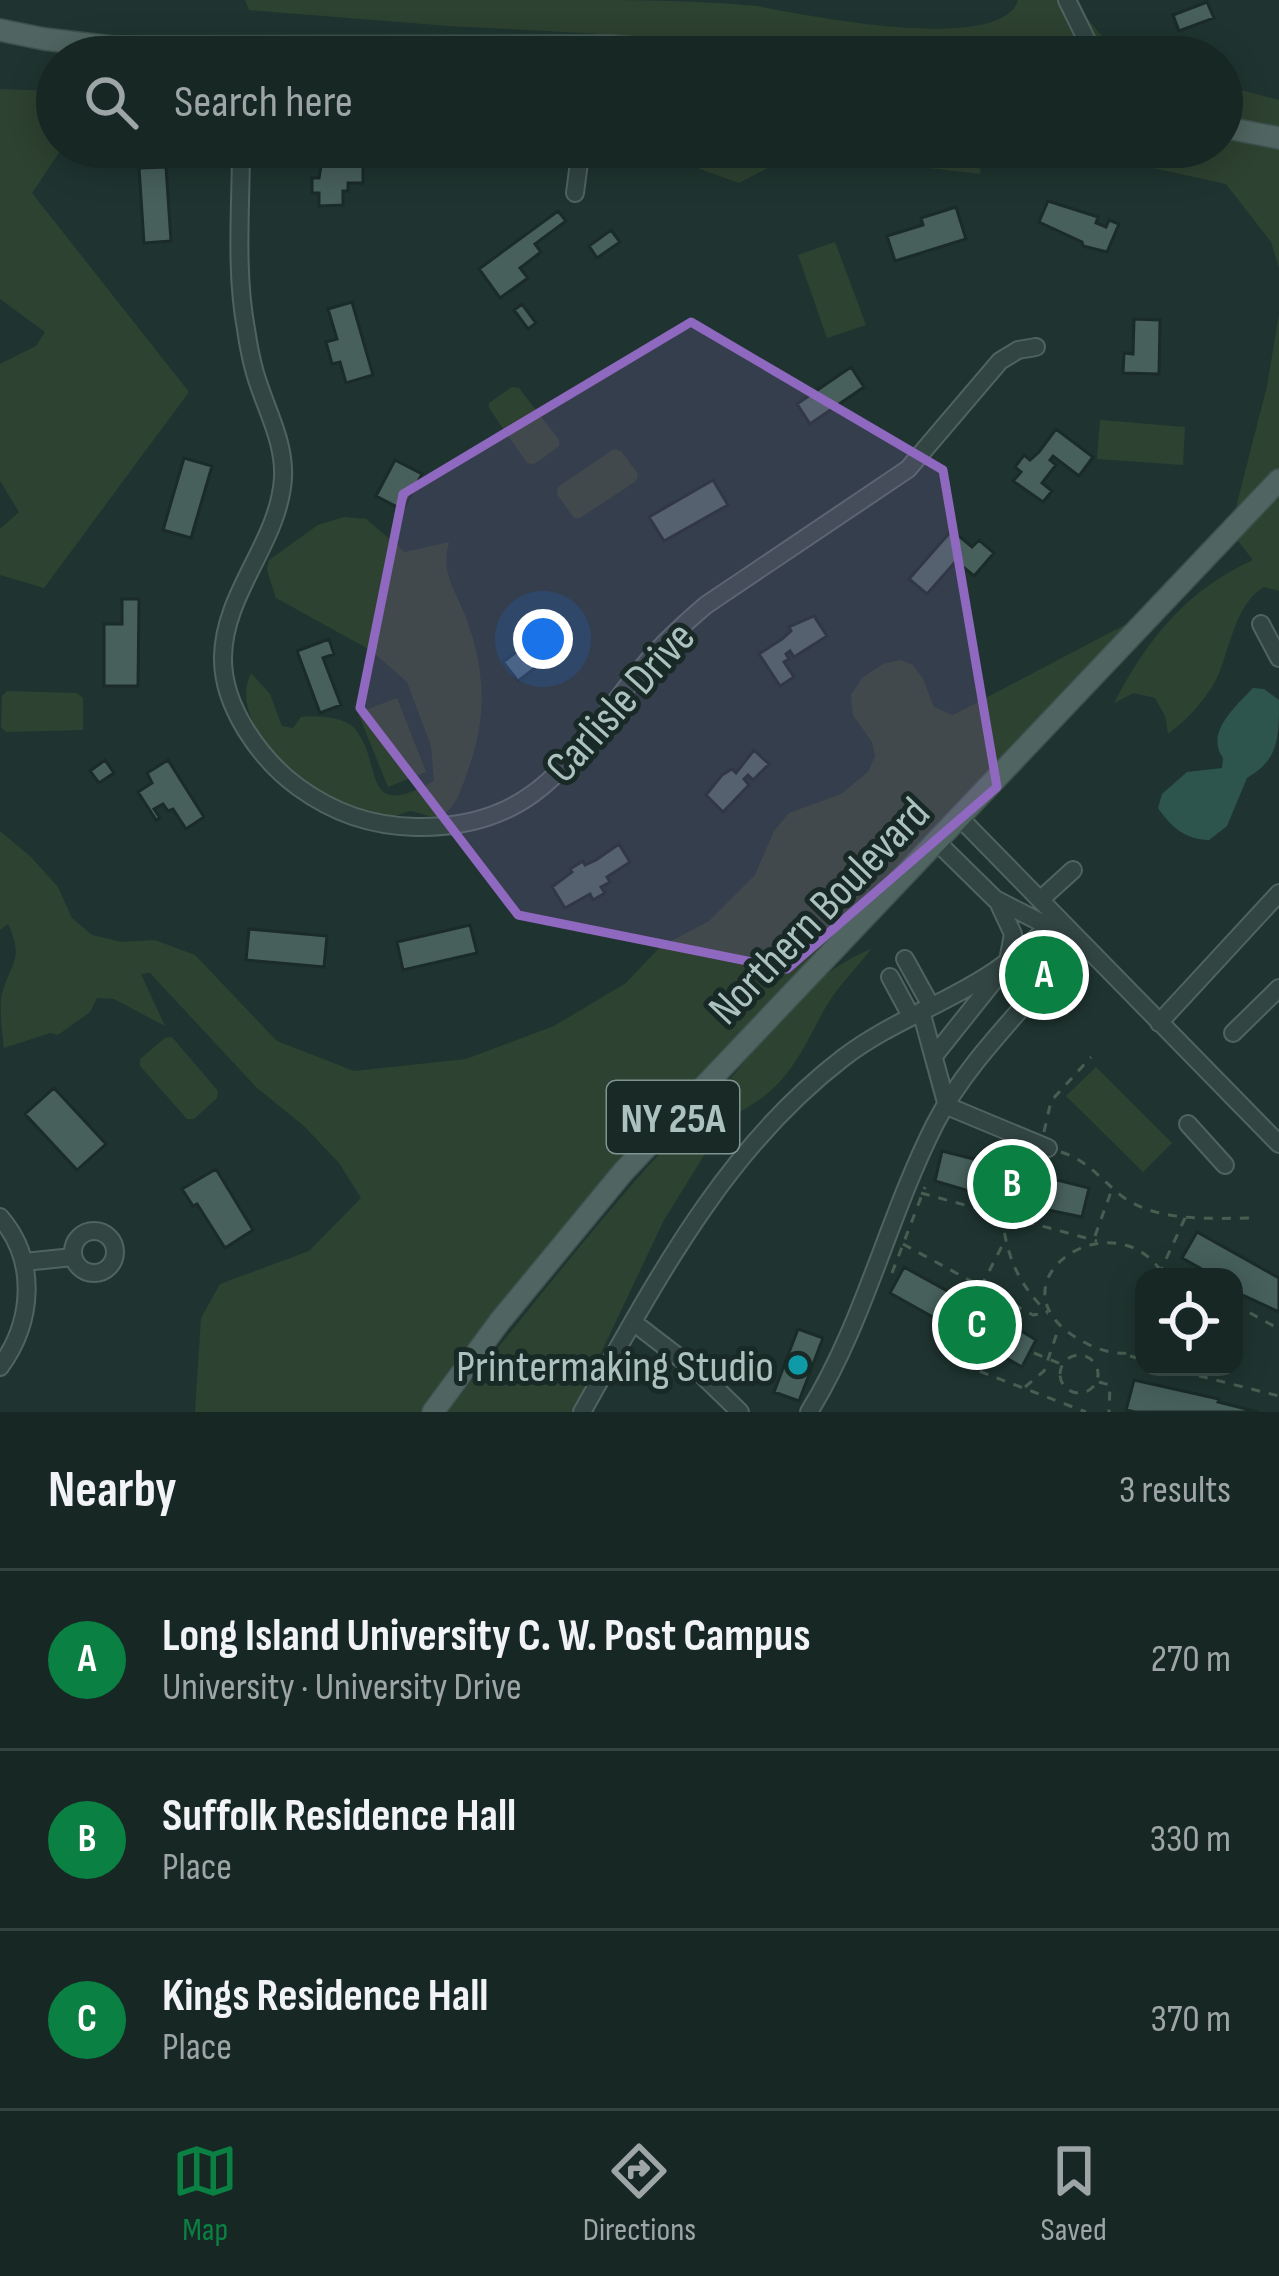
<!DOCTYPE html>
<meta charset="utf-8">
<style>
:root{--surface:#172724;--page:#243331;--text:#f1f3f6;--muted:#9ea5a6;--line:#364441;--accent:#0b8043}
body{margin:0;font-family:"Sofia Sans Condensed",sans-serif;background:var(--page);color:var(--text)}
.controls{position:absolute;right:36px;bottom:36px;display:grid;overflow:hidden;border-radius:24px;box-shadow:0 6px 30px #0003}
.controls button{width:108px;height:108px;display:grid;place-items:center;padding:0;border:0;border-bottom:3px solid var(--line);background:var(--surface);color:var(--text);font:60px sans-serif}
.you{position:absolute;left:543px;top:639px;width:42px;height:42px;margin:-30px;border:9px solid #fff;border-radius:50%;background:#1a73e8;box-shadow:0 0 0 18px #1a73e833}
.badge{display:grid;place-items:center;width:78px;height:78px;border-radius:50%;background:var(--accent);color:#fff;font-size:39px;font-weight:700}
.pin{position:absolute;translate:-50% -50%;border:6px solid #fff;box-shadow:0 3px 12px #0006}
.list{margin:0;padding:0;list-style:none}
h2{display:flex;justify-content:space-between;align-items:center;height:156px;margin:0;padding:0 48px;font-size:51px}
h2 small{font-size:39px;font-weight:400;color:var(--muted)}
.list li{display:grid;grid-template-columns:78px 1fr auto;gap:36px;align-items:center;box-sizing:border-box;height:180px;padding:0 48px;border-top:3px solid var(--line)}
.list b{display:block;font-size:45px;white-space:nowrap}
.list p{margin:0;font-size:39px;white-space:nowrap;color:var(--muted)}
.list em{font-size:39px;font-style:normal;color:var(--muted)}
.icon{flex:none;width:66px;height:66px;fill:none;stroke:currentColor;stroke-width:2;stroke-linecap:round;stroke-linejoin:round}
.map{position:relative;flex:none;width:1279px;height:1412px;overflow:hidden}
.search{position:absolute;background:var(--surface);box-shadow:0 6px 30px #0003;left:36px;right:36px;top:36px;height:132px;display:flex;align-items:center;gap:30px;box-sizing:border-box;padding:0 42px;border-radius:66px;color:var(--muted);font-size:45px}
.sheet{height:696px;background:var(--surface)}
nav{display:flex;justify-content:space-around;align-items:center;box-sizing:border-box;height:168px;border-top:3px solid var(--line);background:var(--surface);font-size:33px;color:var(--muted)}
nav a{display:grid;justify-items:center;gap:6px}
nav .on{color:var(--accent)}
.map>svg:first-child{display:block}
.green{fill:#2e4231}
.water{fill:#2e544e}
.building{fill:#47605c;stroke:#1a2b28;stroke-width:3}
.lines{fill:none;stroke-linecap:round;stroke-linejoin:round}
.minor-casing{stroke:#506360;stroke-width:20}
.major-casing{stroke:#3f514e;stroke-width:24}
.path{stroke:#495e52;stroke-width:3;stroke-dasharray:9 9;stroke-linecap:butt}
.minor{stroke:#324542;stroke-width:16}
.major{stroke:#506561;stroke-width:21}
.marked{fill:#8f68bf;fill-opacity:0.2;stroke:#8f68bf;stroke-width:9;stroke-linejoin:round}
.culture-dot{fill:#0f9aa8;stroke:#182926;stroke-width:4.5}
.labels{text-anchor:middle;stroke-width:10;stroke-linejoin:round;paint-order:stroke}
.shield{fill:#182926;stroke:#809491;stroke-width:3}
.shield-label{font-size:42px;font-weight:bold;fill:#acc2bf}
.street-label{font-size:45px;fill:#acc2bf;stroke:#182926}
.poi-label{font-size:45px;fill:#acc2bf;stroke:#182926;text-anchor:end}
</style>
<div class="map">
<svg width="1279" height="1412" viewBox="0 0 1279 1412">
<rect width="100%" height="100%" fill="#1f3430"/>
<path class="green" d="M245,0C352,0 459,0 565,0C629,0 694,0 757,6C800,14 1002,56 1018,0H1072L1119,57H1096L1073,28V49L1067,57H892L846,47L449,26L249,10Z
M1222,85L1279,100V268L1271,242L1226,184L1057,147H1222Z
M0,89L57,91V147H63L32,193L189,392L44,588L0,575V529L19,512L0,481V364L36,346L45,332L0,299Z
M682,147H777L768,168L739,183L700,169Z
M898,147H982L980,174L896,164Z
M835,242L866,325L827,338L798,255Z
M1279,314V591L1264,587C1235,604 1230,649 1217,678C1205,701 1188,719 1168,734L1165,716L1155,698L1134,693L1114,703C1147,640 1186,590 1253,560L1230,531L1267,386Z
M512,387L519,388L559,440V446L534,464L527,463L489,408V403Z
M1100,420L1185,427L1183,465L1097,459Z
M614,449L621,451L638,474L636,481L580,518H574L557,494L558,487Z
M344,517L366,519L405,552L449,542C440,575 456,590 467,620C486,674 487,720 467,773C461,790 455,810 438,818C428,817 419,812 410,811C408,811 395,817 392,817C380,818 350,808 338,803C298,785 227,721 251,673L270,694L282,726L293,728L301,717C314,715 346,717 355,729C384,763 359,823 434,781L431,746L407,682L372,651L276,598L267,570L269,560L318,525Z
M1155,609L681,1108L433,1412H195L201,1318L220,1284L309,1251L361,1198L339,1163L305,1127L256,1087L150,973L141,974L165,1026L114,999L97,998L90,1012L58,1035L50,1033L4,1048C2,1032 0,1015 1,999C8,964 26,962 8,924L0,930V831L31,857L58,887L72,918L92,935L122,942L155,940L195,955L277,1041L354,1071L466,1059L554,1026L626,983L660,947L709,921L755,875L774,831L789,813L841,794L868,772L875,756L872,742L853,715L851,695L862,678L883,664L900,660L913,665L923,679L934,707L953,715Z
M7,691L77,693L83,698V730L6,732L1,727L2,696Z
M397,698L426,772L388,787L358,713Z
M871,949C856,969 836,988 824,1010C792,1071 781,1095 715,1124L708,1149L664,1220L573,1412H446C514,1329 579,1244 650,1164C671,1142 693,1121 714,1098C762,1044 801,977 871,949Z
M172,1037L218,1091L217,1098L194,1119H187L140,1066V1059L165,1038Z
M1096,1067L1172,1143L1143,1172L1066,1096Z"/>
<path class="water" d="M1253,688L1264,689L1279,700C1279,739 1279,759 1247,778L1227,826L1209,840C1185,839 1172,828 1158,808L1162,794L1187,772L1222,768L1223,758C1205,733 1235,707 1253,688Z"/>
<path class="building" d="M1207,2L1214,18L1179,31L1173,15Z
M319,147H341V152H347V165H363V183H348V191H343V205L319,206V193H312V178H319L321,166Z
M166,167L171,241L144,243L139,168Z
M1048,201L1098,217L1096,223L1106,227L1109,220L1119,224L1107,252L1083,246L1082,242L1039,222Z
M956,207L966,239L895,261L887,236L923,225L921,218Z
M558,211L566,221L535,244L541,252L520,268L528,278L500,298L479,269Z
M611,230L620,242L597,258L589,246Z
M352,302L373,375L346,383L340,362L332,364L326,342L337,339L328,309Z
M522,304L536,323L528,329L514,310Z
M1134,319L1160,320L1159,374L1123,373L1124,353L1133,354Z
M851,367L864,387L810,424L797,404Z
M1056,429L1093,457L1079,476L1053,456L1050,460L1056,465L1042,483L1052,491L1043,502L1013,481L1021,472L1015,467L1024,455L1030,460L1039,452Z
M184,458L212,466L191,538L163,530Z
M395,460L422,474L403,510L376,496Z
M713,480L728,505L664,541L649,517Z
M952,530L972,547L979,540L994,553L974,576L956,561L927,594L909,579Z
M122,599H139L138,686H104V624H122Z
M814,616L827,636L794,657L790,651L786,654L789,659L784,662L794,677L780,686L759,654L782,639L791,631L789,627Z
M557,621L571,641L518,681L503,662Z
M329,639L334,654L323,658L341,705L320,713L297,651Z
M754,750L769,764L753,780L748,775L744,779L749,785L723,812L706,795L722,775L732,769L736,773Z
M105,760L114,773L99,783L90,771Z
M168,760L204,817L186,829L173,809L168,811L163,804L154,809L160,818L156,820L138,792L152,783L147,773Z
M619,844L630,862L607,877L610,882L601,887L605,893L593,900L590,894L565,908L552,887L572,872L570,869L583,861L585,865L596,860Z
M470,925L477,953L403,970L397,942Z
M249,929L327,936L324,967L246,960Z
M54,1088L106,1144L77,1170L25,1114Z
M942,1151L1089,1188L1082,1217L996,1199L935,1181Z
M216,1169L253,1230L225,1248L197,1204L193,1206L182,1189Z
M1197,1232L1279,1278V1312L1236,1292L1234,1277H1216L1182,1258Z
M904,1267L960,1298L962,1295L1036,1340L1022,1367L890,1293Z
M798,1329L823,1338L799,1401L774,1392Z
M1134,1380L1219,1399L1218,1402L1258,1412H1135L1126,1410Z"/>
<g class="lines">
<defs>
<path id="minor" d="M1067,0L1095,57
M241,147C241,206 235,270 246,329C248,343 251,359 255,373C265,408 285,441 283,478C279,542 224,592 223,657C222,706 260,759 298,787C334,813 371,826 416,827C545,829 576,746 647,662C665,641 685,623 706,605L908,469L1000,361L1018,350L1036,347
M575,193L581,147
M1261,624L1279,658
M960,818L1279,1144
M937,842L995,899L1054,929
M1040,900L1073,870
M999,904L1013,934L1008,961
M905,959L931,1006
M890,977L911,1016
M921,1011L947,1106L1048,1148
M1159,1023L1279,893
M1233,1033L1279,988
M934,1056L997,977
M1188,1124L1225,1165
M0,1217C38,1261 33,1322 0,1367
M73 1252a21 21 0 1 1 42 0a21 21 0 1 1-42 0Z
M24,1262L73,1257
M633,1322L702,1375L740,1412
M582,1412C655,1283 723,1150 843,1058C887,1024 940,1006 987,976C1013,960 1035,938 1059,919
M809,1412C864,1323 888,1217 935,1124C962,1071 1009,1023 1048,978"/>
<path id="major" d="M0,30L44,39L112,47L612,46L749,57
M1222,127L1279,138
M433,1412L500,1321L623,1172L1279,480"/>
</defs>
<use href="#minor" class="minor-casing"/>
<use href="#major" class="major-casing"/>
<path class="path" d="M1044,1132L1051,1101L1091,1057
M1061,1152C1089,1161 1101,1180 1123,1197C1159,1223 1214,1218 1256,1218
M921,1193L1097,1241
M1002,1215C1006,1255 1018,1284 1047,1312
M1185,1218L1161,1270L1185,1277
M1095,1236L1112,1189
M903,1244L1033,1315L1048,1313
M892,1273L925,1187
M981,1287L1004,1242
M1234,1304L1279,1329
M1234,1321L1242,1311
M1144,1350C1123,1357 1101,1352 1082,1341C980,1285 1115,1192 1165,1277
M1034,1353L1061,1364
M1060 1374a19 19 0 1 1 38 0a19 19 0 1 1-38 0Z
M1130,1356L1144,1360
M963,1365L1086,1412
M1164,1367L1279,1396
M1099,1382L1110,1385L1109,1412
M1025,1387L1044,1371L1058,1330"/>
<use href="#minor" class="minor"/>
<use href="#major" class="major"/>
</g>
<path class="marked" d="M691,322L943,470L997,787L787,969L518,915L360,708L403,494Z"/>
<circle class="culture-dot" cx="798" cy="1365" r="12"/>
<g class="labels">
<rect class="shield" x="607" y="1081" width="132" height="72" rx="9"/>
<g class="shield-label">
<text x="673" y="1132">NY 25A</text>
</g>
<g class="street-label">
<text transform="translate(619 701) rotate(-48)" y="16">Carlisle Drive</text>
<text transform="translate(818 910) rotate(-46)" y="16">Northern Boulevard</text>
</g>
<g class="poi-label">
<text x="774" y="1381">Printermaking Studio</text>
</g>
</g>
</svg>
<div class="controls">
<button><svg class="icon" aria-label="locate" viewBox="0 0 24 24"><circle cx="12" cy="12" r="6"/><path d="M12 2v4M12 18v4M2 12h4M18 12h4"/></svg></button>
</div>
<div class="you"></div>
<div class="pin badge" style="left:1044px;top:975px">A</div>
<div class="pin badge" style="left:1012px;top:1184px">B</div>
<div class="pin badge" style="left:977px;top:1325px">C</div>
<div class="search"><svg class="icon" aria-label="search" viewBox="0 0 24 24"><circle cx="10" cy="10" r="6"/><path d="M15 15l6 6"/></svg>Search here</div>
</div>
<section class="sheet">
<h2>Nearby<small>3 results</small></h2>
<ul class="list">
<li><span class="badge">A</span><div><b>Long Island University C. W. Post Campus</b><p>University · University Drive</p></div><em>270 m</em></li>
<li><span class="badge">B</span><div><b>Suffolk Residence Hall</b><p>Place</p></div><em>330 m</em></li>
<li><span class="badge">C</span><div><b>Kings Residence Hall</b><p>Place</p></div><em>370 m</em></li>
</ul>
</section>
<nav>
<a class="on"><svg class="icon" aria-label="map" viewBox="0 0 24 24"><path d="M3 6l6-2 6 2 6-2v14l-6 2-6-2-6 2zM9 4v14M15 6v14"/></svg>Map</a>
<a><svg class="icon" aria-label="directions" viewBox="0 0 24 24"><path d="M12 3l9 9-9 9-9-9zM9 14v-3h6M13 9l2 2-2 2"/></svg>Directions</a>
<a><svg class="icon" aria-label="saved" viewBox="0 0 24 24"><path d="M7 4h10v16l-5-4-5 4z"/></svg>Saved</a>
</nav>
